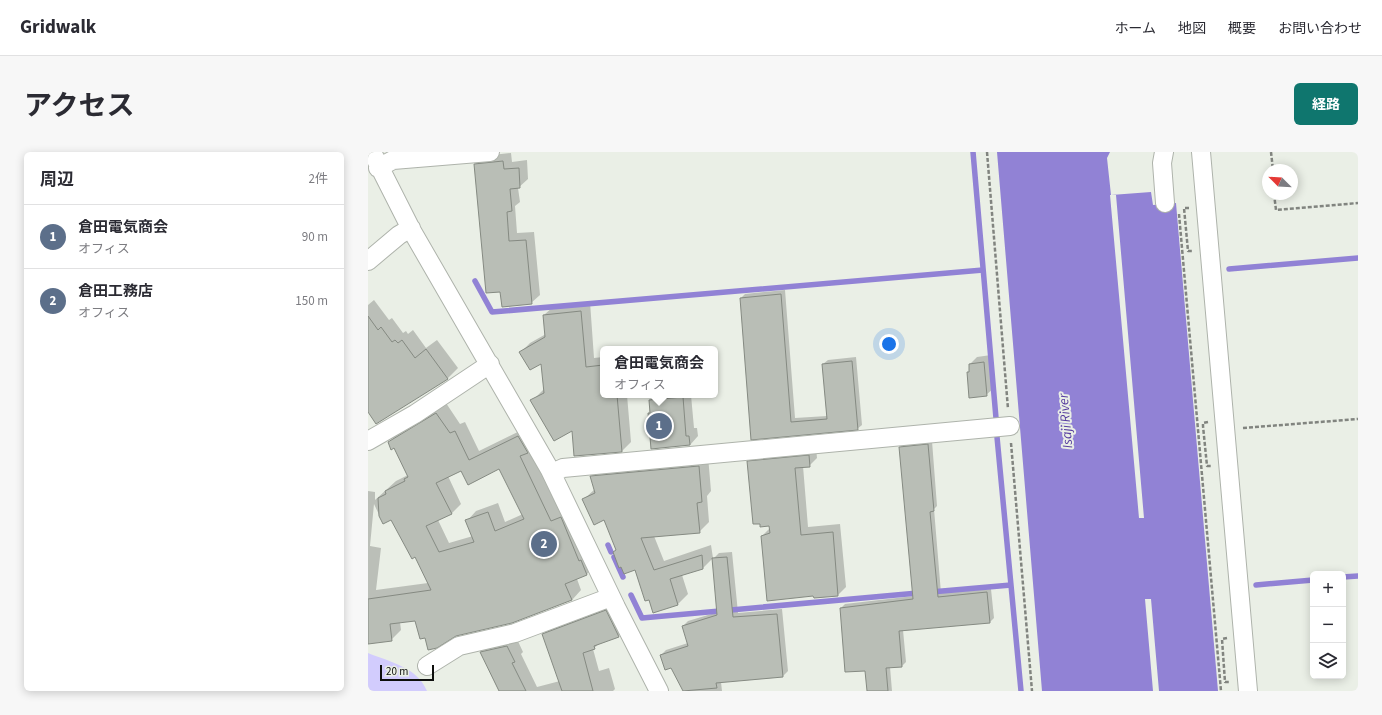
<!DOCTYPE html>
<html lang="ja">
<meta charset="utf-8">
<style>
:root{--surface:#fff;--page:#f7f7f7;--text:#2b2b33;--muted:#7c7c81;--line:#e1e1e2;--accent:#0f766e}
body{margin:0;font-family:"Source Sans 3","Noto Sans JP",sans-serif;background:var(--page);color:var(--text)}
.controls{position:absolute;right:12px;bottom:12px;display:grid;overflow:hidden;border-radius:6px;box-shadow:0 2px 10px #0003}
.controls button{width:36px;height:36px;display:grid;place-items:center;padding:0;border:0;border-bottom:1px solid var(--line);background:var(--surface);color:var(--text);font:20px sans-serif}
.compass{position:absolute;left:894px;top:12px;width:36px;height:36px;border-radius:50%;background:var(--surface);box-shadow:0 2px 10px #0003;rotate:294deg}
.scale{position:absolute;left:12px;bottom:10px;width:54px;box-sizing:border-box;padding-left:4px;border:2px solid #0e0f0d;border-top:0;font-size:11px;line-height:14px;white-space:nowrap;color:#0e0f0d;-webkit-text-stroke:3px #eaefe6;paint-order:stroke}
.you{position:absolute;left:521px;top:192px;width:14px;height:14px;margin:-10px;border:3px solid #fff;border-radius:50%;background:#1a73e8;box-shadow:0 0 0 6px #1a73e833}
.badge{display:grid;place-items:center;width:26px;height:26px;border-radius:50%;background:var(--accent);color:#fff;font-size:13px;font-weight:700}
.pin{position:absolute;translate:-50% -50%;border:2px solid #fff;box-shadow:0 1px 4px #0006}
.popup{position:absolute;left:232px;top:194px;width:118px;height:52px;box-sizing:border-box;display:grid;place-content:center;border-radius:6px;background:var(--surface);filter:drop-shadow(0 1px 3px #0005);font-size:13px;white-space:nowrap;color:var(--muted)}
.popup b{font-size:15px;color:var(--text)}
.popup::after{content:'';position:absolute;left:50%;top:100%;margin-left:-8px;border:8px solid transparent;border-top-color:var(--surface)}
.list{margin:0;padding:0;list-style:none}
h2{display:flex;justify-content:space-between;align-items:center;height:52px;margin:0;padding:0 16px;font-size:17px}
h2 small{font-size:13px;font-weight:400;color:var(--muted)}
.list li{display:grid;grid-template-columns:26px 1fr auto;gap:12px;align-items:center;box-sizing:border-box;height:64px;padding:0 16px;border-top:1px solid var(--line)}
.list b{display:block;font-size:15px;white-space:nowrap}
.list p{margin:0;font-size:13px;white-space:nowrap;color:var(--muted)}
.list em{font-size:13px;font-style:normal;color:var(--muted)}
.icon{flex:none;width:22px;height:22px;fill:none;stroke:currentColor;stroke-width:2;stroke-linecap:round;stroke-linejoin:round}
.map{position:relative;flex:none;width:990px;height:539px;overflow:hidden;border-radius:6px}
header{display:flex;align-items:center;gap:24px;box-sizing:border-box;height:56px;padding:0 20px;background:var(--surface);border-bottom:1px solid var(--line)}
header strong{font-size:19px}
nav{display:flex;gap:22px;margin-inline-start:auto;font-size:14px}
.intro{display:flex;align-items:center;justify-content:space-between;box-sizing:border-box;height:96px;padding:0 24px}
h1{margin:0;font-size:28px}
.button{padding:10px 18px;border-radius:6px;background:var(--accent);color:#fff;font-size:14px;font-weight:700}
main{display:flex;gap:24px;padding:0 24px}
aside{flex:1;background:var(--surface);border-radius:6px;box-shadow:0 2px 10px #0003}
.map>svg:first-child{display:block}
.green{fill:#d2ccfd}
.water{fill:#9182d5}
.pier{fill:#eaefe6}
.shadow{fill:#0003;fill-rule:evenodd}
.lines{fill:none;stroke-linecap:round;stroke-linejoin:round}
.stream{stroke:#9182d5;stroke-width:5.5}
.building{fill:#b9beb6;stroke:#858a82;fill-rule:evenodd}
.minor-casing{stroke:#aeb3ab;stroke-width:20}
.path{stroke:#81847f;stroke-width:2.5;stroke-dasharray:4 2;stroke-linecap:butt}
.minor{stroke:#fff;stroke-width:18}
.labels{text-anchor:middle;stroke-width:4;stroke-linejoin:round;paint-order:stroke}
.water-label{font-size:14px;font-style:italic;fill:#553c9e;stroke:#eaefe6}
</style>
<header>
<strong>Gridwalk</strong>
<nav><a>ホーム</a><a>地図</a><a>概要</a><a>お問い合わせ</a></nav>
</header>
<div class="intro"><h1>アクセス</h1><a class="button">経路</a></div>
<main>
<aside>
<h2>周辺<small>2件</small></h2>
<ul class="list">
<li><span class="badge" style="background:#5c6f8a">1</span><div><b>倉田電気商会</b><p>オフィス</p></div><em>90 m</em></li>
<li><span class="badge" style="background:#5c6f8a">2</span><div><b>倉田工務店</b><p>オフィス</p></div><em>150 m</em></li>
</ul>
</aside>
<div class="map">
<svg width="990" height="539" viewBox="0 0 990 539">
<rect width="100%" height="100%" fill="#eaefe6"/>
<path class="green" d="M0,501C22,510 49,515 59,539H0Z"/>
<path class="water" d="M629,0H742L739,6L743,43L783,40L785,53L808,51L850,539H674Z"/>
<path class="pier" d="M742,43H748L776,366H771Z
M777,447H783L791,539H785Z"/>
<path class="shadow" d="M143,1L144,10L159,8L160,27L150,36L152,50L147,54L149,81L166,80L172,143L163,151L133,139L107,12L115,4Z
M417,138L427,266L459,264L455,212L460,208L488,205L494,273L489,277L384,287L373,146L377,142Z
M6,148L21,168L24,166L35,181L38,179L40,182L45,178L58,196L69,188L90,216L79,227L0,259V153Z
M222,150L226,206L235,205V243H259L263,290L254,299L205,277L164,249L176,237L174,210L152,201L162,191L178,182L176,163L186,154Z
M623,203L626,236L618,243L600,221L602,218V212L609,205Z
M287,243H323L326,276H329L330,284L322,293L284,296L281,262L283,260L282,248Z
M78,251L92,272L97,270L111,299L160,275L229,412L219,422L209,427L213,438L204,448L57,485L48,468L32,470L33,478L23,488L0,491V339L7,340V348L28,329L40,323L27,295L21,290L31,280ZM132,316L155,362L137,370L130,351L108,359L99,369L105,384L81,391L70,368L83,362L93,352L80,324L94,317ZM6,352L15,371L23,366L48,404L60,431L8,438L13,396L2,394Z
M564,289L569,354L566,357L573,441L623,437L626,466L622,470L535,478L538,510L534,514L522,515L524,539H500L498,518L478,519L473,456L477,452L546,444L532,295L537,291Z
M448,296L449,306L441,314H435L440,375L472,372L478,435L470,443L446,445L394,384L402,376L380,310L388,302Z
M340,304L343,339L339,344L341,370L331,380L286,384L296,409L343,393L345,406L335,416L314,423L320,442L310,452L286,460L282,447L268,417L249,397L237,366L215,348L227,337L223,324L233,314Z
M364,400L370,461L414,457L420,519L415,524L353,530L354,539H317L304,515L293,503L298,498L320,491L315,474L320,469L350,460L345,407L351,401Z
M246,450L259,476L250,484L232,491L225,497L231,519L241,516L247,537L245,539H132L113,500L121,492L148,485L155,500L153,502L169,535L192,529L175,482L184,474Z"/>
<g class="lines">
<path class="stream" d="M605,0L628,266
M861,117L990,106
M107,129L124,160L615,118
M629,285L653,539
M240,393L243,400
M246,405L255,425
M975,425L990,424
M888,433L945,428
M563,440L643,433
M263,443L274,466L550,441"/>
</g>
<path class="building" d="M135,9L136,17L151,16L152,36L142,37L144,59L139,60L141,89L158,88L164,152L134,155L132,140L118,141L106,12Z
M413,142L423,270L459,267L454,212L484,209L490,278L383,288L372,146Z
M213,159L218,215L235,213V243H249L254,300L206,304L204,279L186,289L162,248L176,241L173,212L162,218L151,200L177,185L175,163Z
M0,164L10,178L13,175L24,190L27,188L30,191L34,188L47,206L58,197L80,227L8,272L0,260Z
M616,210L619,244L601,246L599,220H601V212Z
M315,245L318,284H321L322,293L283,297L280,261H282L281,248Z
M68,261L82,281L87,279L101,308L150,284L160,301L152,304L183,369L193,365L211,409L213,408L219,423L197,432L204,448L144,471L88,484L69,496L60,498L57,486L52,487L47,469L22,472L24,489L0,492V447L63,438L47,405L44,407L23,368L15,372L11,364L10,346L18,342L17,339L37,329L36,327L40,325L26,296L23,298L20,290ZM131,317L156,367L127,379L120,360L97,368L106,390L71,400L58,374L84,362L68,331L93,319L100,333Z
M560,292L566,359L562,360L570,445L619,440L622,471L531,479L534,515L518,516L520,539H499L497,519L477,520L472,456L545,447L531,295Z
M441,303L442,315L427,316L433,383L465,380L470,444L446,446L445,444L399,449L393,384L402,381L401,374L392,375V372H385L379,309Z
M331,314L334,350L329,351L332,381L273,386L286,418L334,403L335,417L302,427L310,453L285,461L281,448L277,449L267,418L256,422L253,415L251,416L245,400L248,398L236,368L226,373L214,347L227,341L222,324Z
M359,405L365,465L409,462L415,525L348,531L349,536L315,539L303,516L297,518L292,503L320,494L314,474L349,463L344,406Z
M238,458L251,485L226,494L227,497L215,501L225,539H194L174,482Z
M139,494L147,510L144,511L158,539H131L112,500Z"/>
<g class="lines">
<defs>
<path id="minor" d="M4,0L44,79L182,318L248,455L291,539
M796,0L794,11L797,51
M833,0L880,539
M10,16L25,8L122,0
M0,109L31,83L43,76
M0,289L47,262L122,212
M184,321L195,316L642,274
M59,514L91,494L147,481L243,445"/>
</defs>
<use href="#minor" class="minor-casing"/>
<path class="path" d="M619,0L640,257
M903,0L905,18
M906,42L908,58L990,51
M821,56H816L820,99H825
M811,62L853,539
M840,270L835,271V274L839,314H844
M875,276L990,267
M643,291L664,539
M859,486L854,487L857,530H862"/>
<use href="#minor" class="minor"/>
</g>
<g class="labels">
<g class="water-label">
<text transform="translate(697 269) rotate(-95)" y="5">Isaji River</text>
</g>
</g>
</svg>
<div class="controls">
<button>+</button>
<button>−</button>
<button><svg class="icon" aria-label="layers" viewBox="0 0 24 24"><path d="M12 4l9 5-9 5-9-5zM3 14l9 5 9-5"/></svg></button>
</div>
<svg class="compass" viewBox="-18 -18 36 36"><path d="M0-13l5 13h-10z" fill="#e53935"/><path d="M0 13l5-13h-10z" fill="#7c7c81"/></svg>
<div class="scale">20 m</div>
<div class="you"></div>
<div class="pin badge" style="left:291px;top:274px;background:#5c6f8a">1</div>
<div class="popup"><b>倉田電気商会</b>オフィス</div>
<div class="pin badge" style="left:176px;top:392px;background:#5c6f8a">2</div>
</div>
</main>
